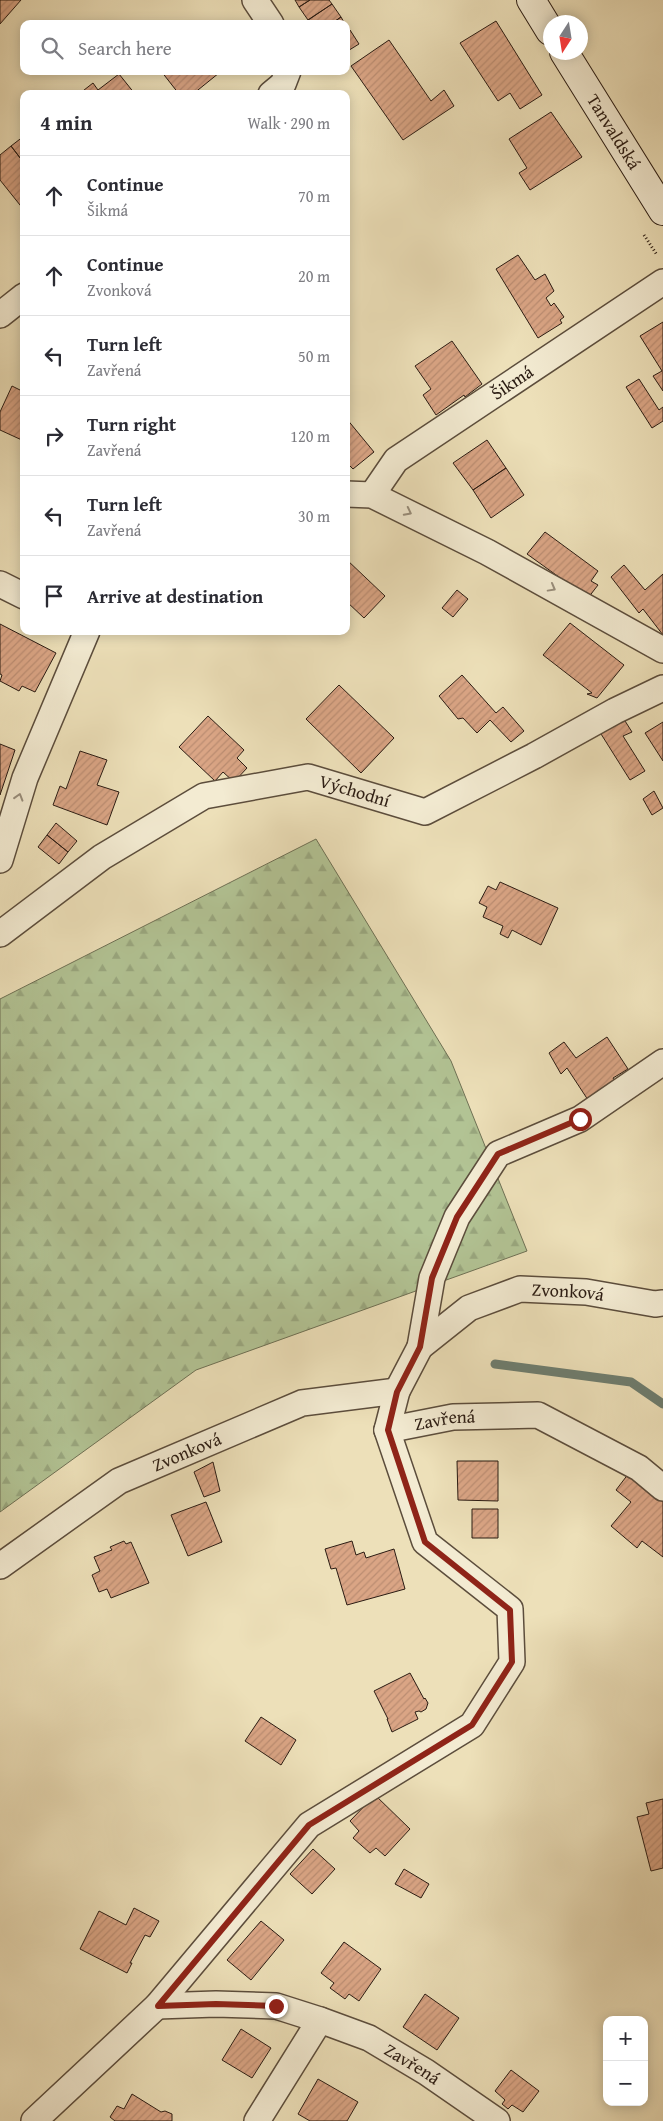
<!DOCTYPE html>
<meta charset="utf-8">
<style>
:root{--surface:#fff;--page:#f2f2f3;--text:#2b2b33;--muted:#7c7c81;--line:#e1e1e2}
body{margin:0;font-family:"Gentium Book Plus",serif;background:var(--page);color:var(--text)}
.controls{position:absolute;right:15px;bottom:15px;display:grid;overflow:hidden;border-radius:10px;box-shadow:0 2px 12px #0003}
.controls button{width:45px;height:45px;display:grid;place-items:center;padding:0;border:0;border-bottom:1px solid var(--line);background:var(--surface);color:var(--text);font:25px sans-serif}
.compass{position:absolute;left:543px;top:15px;width:45px;height:45px;border-radius:50%;background:var(--surface);box-shadow:0 2px 12px #0003;rotate:192deg}
.stop{position:absolute;width:15px;height:15px;margin:-11px;border:4px solid #8f2418;border-radius:50%;background:#fff}
.stop.end{background:#8f2418;border-color:#fff;box-shadow:0 1px 5px #0008}
.list{margin:0;padding:0;list-style:none}
h2{display:flex;justify-content:space-between;align-items:center;height:65px;margin:0;padding:0 20px;font-size:21px}
h2 small{font-size:16px;font-weight:400;color:var(--muted)}
.list li{display:grid;grid-template-columns:32px 1fr auto;gap:15px;align-items:center;box-sizing:border-box;height:80px;padding:0 20px;border-top:1px solid var(--line)}
.list b{display:block;font-size:19px;white-space:nowrap}
.list p{margin:0;font-size:16px;white-space:nowrap;color:var(--muted)}
.list em{font-size:16px;font-style:normal;color:var(--muted)}
.icon{flex:none;width:28px;height:28px;fill:none;stroke:currentColor;stroke-width:2;stroke-linecap:round;stroke-linejoin:round}
.map{position:relative;flex:none;width:663px;height:2121px;overflow:hidden}
.search{position:absolute;background:var(--surface);box-shadow:0 2px 12px #0003;left:20px;top:20px;width:330px;height:55px;display:flex;align-items:center;gap:12px;box-sizing:border-box;padding:0 18px;border-radius:10px;color:var(--muted);font-size:19px}
.panel{position:absolute;background:var(--surface);box-shadow:0 2px 12px #0003;left:20px;top:90px;width:330px;height:545px;border-radius:10px}
.map>svg:first-child{display:block}
.forest{fill:url(#forest-firs);stroke:#6e7054}
.lines{fill:none;stroke-linecap:round;stroke-linejoin:round}
.stream{stroke:#6e7d6f;stroke-width:9}
.building{fill:url(#building-hatch);stroke:#2b1c13}
.street-casing{stroke:#5c4d3c;stroke-width:28}
.secondary-casing{stroke:#2b1c13;stroke-width:30}
.path{stroke:#2b1c13;stroke-width:3;stroke-dasharray:1 2.5;stroke-linecap:butt}
.street{stroke:#f3ebd2;stroke-width:25}
.secondary{stroke:#f3ebd2;stroke-width:28}
.oneway{stroke:#998e7c}
.route{stroke:#8f2418;stroke-width:6}
.labels{text-anchor:middle;stroke-width:5;stroke-linejoin:round;paint-order:stroke}
.street-label{font-size:18px;fill:#2b1c13;stroke:#f3ebd2}
</style>
<div class="map">
<svg width="663" height="2121" viewBox="0 0 663 2121">
<defs>
<pattern id="forest-firs" width="22" height="20" patternUnits="userSpaceOnUse" patternTransform="scale(1.25)"><rect width="22" height="20" fill="#b2c394"/><path d="M5 1l3.5 6h-7zM16 11l3.5 6h-7z" fill="#99a77f"/></pattern>
<pattern id="building-hatch" width="6" height="6" patternUnits="userSpaceOnUse" patternTransform="scale(1.25)"><rect width="6" height="6" fill="#daa585"/><path d="M-1 1l2-2M0 6l6-6M5 7l2-2" fill="none" stroke="#bb8d72"/></pattern>
</defs>
<rect width="100%" height="100%" fill="#ede0b9"/>
<filter id="stains"><feTurbulence type="fractalNoise" baseFrequency=".004" numOctaves="4"/><feColorMatrix values="0 0 0 0 .2 0 0 0 0 .09 0 0 0 0 .02 0 0 0 .5 -.17"/></filter>
<radialGradient id="worn" r=".72"><stop offset=".6" stop-color="#630" stop-opacity="0"/><stop offset="1" stop-color="#630" stop-opacity=".3"/></radialGradient>
<path class="forest" d="M316,839L451,1061L527,1251L196,1370L0,1512V999Z"/>
<g class="lines">
<path class="stream" d="M495,1364L631,1382L663,1404"/>
</g>
<path class="building" d="M0,0H21L0,24Z
M295,0H310L299,7Z
M310,0H329L332,4L308,20L299,7Z
M332,4L341,17L331,24H311L308,20Z
M341,17L345,24H331Z
M496,21L542,95L520,109L510,93L498,101L460,43Z
M350,30L359,44L346,52V32Z
M389,40L431,101L444,90L454,106L403,140L351,66Z
M161,71H217L219,73L193,94H179Z
M119,74L135,94H79L93,83L98,90Z
M551,112L582,157L530,190L519,173L527,168L509,139Z
M24,136V163L11,146Z
M11,146L24,163V210L0,180V155Z
M518,255L535,280L545,274L554,291L546,298L551,306L554,303L564,317L560,320L562,323L538,338L496,269Z
M663,322V391L653,376L662,371L640,336Z
M452,341L482,384L465,397L464,395L436,415L423,395L431,389L415,366Z
M639,379L659,410L663,407V421L652,428L626,387Z
M12,386L24,392V441L0,430V412Z
M346,418L374,452L353,469L346,462Z
M487,440L506,468L473,490L453,463Z
M506,468L524,495L491,518L473,490Z
M545,532L598,571L591,581L598,585L588,598L527,554Z
M346,559L385,596L364,618L346,601Z
M624,565L645,590L663,574V635L643,609L639,613L611,577Z
M457,590L468,599L453,617L442,608Z
M570,623L624,665L597,698L587,694L592,693L543,655Z
M0,624L56,653L35,692L22,686L19,691L0,681L2,675L0,674Z
M462,675L496,713L503,707L524,731L511,742L490,720L477,733L463,718L458,719L439,696Z
M339,685L394,738L361,773L306,719Z
M620,713L632,732L623,736L645,771L630,780L596,726Z
M208,716L244,750L237,758L247,768L234,782L223,772L215,781L179,747Z
M663,722V761L645,733Z
M0,744L15,750L0,795Z
M80,751L107,760L97,785L119,792L107,825L53,805L60,786L66,789Z
M654,791L663,808L652,815L643,799Z
M56,823L77,841L68,852L47,835Z
M47,835L68,852L59,864L38,847Z
M500,882L558,908L541,945L512,930L508,938L500,934L503,926L483,917L487,907L479,903L488,886L496,890Z
M607,1037L628,1069L613,1078L617,1085L590,1103L567,1068L561,1074L549,1053L564,1042L576,1058Z
M457,1461H498V1501L458,1500Z
M213,1462L220,1491L204,1497L194,1472Z
M629,1473L663,1502V1557L642,1541L637,1548L611,1526L631,1502L616,1490Z
M206,1502L222,1542L188,1556L171,1515Z
M472,1509H498V1538H472Z
M124,1541L126,1544L131,1542L149,1583L111,1598L107,1589L99,1592L92,1575L100,1571L94,1557L112,1550L110,1547Z
M352,1541L356,1555L364,1552L366,1558L394,1549L405,1589L347,1605L336,1568L331,1569L325,1549Z
M410,1673L424,1699L425,1698L428,1703L426,1709L421,1712L419,1711L415,1712L418,1719L392,1732L387,1719H388L374,1691Z
M261,1717L296,1740L281,1765L245,1741Z
M375,1795L410,1829L385,1856L376,1848L370,1853L353,1838L359,1831L350,1821Z
M663,1799V1868L651,1871L637,1817L649,1814L646,1803Z
M313,1849L335,1869L312,1894L290,1874Z
M404,1869L429,1884L421,1898L395,1884Z
M134,1908L159,1921L150,1937L145,1935L130,1963H132L127,1973L80,1949L99,1911L126,1925Z
M261,1921L284,1940L251,1980L227,1960Z
M344,1942L381,1969L359,2001L349,1994L345,1999L330,1988L334,1983L321,1973Z
M425,1994L459,2018L437,2050L403,2027Z
M241,2029L271,2048L252,2078L222,2060Z
M511,2070L539,2091L523,2112L512,2105L508,2109L502,2104L505,2100L495,2091Z
M318,2079L358,2102L347,2121H310L298,2114Z
M132,2094L161,2112L165,2111L172,2114V2121H115L110,2117L117,2106L124,2109Z"/>
<g class="lines">
<defs>
<g id="street">
<path d="M255,0L271,24"/>
<path d="M271,94L283,84L288,71"/>
<path d="M0,315L24,296"/>
<path d="M346,494L372,495L487,552L663,650"/>
<path id="s1" d="M372,495L396,460L663,282"/>
<path d="M0,584L24,596"/>
<path d="M0,860L25,778L87,631"/>
<path id="s2" d="M0,934L102,857L204,796L308,777L425,812L534,756L615,711L663,688"/>
<path d="M420,1347L432,1278L457,1217L498,1154L580,1119L663,1062"/>
<path id="s3" d="M387,1430L397,1391L420,1347L469,1308L520,1289L586,1292L655,1304L663,1303"/>
<path id="s4" d="M0,1566L119,1481L302,1403L397,1391"/>
<path id="s5" d="M157,2006L216,2004L276,2006L320,2020L369,2038L426,2072L497,2121"/>
<path id="s6" d="M34,2121L157,2006L309,1825L472,1725L512,1662L510,1609L425,1542L387,1430L453,1417L538,1415L639,1468L663,1488"/>
<path d="M257,2121L320,2020"/>
</g>
<g id="secondary">
<path d="M531,0L550,31"/>
<path id="s7" d="M564,52L663,211"/>
</g>
</defs>
<use href="#street" class="street-casing"/>
<use href="#secondary" class="secondary-casing"/>
<path class="path" d="M644,235L657,255"/>
<use href="#street" class="street"/>
<use href="#secondary" class="secondary"/>
</g>
<defs><path id="oneway-chevron" d="M-2-3.5L2.5 0L-2 3.5" fill="none" stroke-width="1.6" stroke-linecap="round" stroke-linejoin="round" transform="scale(1.25)"/></defs>
<g class="oneway">
<use href="#oneway-chevron" transform="translate(408 512) rotate(27)"/>
<use href="#oneway-chevron" transform="translate(552 588) rotate(29)"/>
<use href="#oneway-chevron" transform="translate(19 797) rotate(-73)"/>
</g>
<g class="lines">
<path class="route" d="M276,2006L216,2004L158,2006L309,1825L472,1725L512,1662L510,1610L425,1542L388,1430L397,1392L420,1347L432,1278L457,1217L498,1154L580,1119"/>
</g>
<g class="labels">
<g class="street-label">
<text dy="6" stroke="none"><textPath href="#s7" startOffset="94">Tanvaldská</textPath></text>
<text dy="6" stroke="none"><textPath href="#s1" startOffset="182">Šikmá</textPath></text>
<text dy="6" stroke="none"><textPath href="#s2" startOffset="401">Východní</textPath></text>
<text dy="6" stroke="none"><textPath href="#s3" startOffset="255">Zvonková</textPath></text>
<text dy="6" stroke="none"><textPath href="#s6" startOffset="1009">Zavřená</textPath></text>
<text dy="6" stroke="none"><textPath href="#s4" startOffset="220">Zvonková</textPath></text>
<text dy="6" stroke="none"><textPath href="#s5" startOffset="268">Zavřená</textPath></text>
</g>
</g>
<rect width="100%" height="100%" filter="url(#stains)"/>
<rect width="100%" height="100%" fill="url(#worn)"/>
</svg>
<div class="controls">
<button>+</button>
<button>−</button>
</div>
<svg class="compass" viewBox="-18 -18 36 36"><path d="M0-13l5 13h-10z" fill="#e53935"/><path d="M0 13l5-13h-10z" fill="#7c7c81"/></svg>
<div class="stop" style="left:580px;top:1119px"></div>
<div class="stop end" style="left:276px;top:2006px"></div>
<div class="search"><svg class="icon" aria-label="search" viewBox="0 0 24 24"><circle cx="10" cy="10" r="6"/><path d="M15 15l6 6"/></svg>Search here</div>
<section class="panel">
<h2>4 min<small>Walk · 290 m</small></h2>
<ul class="list">
<li><svg class="icon" aria-label="ahead" viewBox="0 0 24 24"><path d="M12 20V5M6 11l6-6 6 6"/></svg><div><b>Continue</b><p>Šikmá</p></div><em>70 m</em></li>
<li><svg class="icon" aria-label="ahead" viewBox="0 0 24 24"><path d="M12 20V5M6 11l6-6 6 6"/></svg><div><b>Continue</b><p>Zvonková</p></div><em>20 m</em></li>
<li><svg class="icon" aria-label="left" viewBox="0 0 24 24"><path d="M17 20v-9H6M10 6l-5 5 5 5"/></svg><div><b>Turn left</b><p>Zavřená</p></div><em>50 m</em></li>
<li><svg class="icon" aria-label="right" viewBox="0 0 24 24"><path d="M7 20v-9h11M14 6l5 5-5 5"/></svg><div><b>Turn right</b><p>Zavřená</p></div><em>120 m</em></li>
<li><svg class="icon" aria-label="left" viewBox="0 0 24 24"><path d="M17 20v-9H6M10 6l-5 5 5 5"/></svg><div><b>Turn left</b><p>Zavřená</p></div><em>30 m</em></li>
<li><svg class="icon" aria-label="arrive" viewBox="0 0 24 24"><path d="M6 21V4h12l-3 4 3 4H6"/></svg><div><b>Arrive at destination</b></div></li>
</ul>
</section>
</div>
